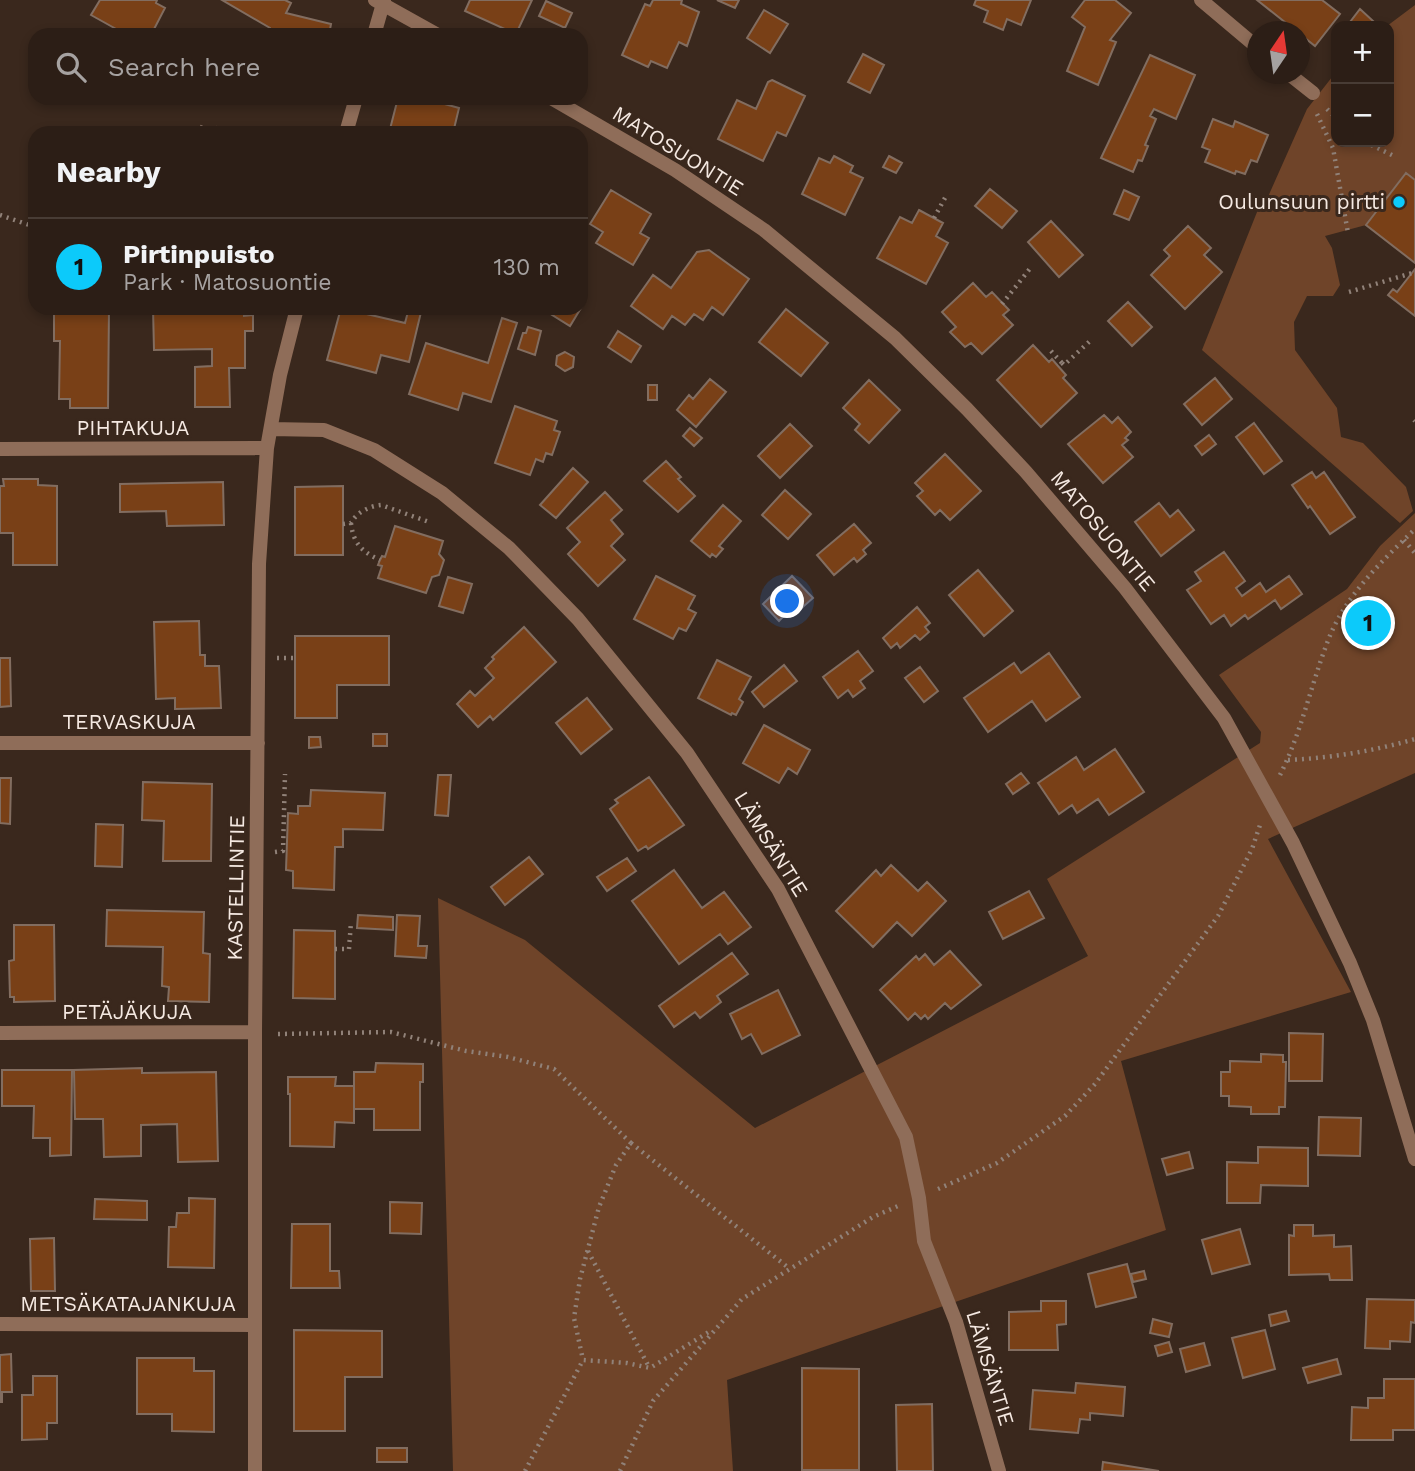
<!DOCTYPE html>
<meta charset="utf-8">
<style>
:root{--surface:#2c1e16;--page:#382b23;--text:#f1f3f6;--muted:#a6a2a1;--line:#483c35;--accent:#0ccafa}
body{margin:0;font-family:"Work Sans",sans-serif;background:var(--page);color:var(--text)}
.controls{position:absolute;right:21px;top:21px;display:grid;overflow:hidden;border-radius:14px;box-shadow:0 4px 10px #0003}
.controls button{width:63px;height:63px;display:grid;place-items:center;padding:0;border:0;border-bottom:2px solid var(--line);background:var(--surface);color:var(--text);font:35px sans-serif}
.compass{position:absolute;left:1247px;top:21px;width:63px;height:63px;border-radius:50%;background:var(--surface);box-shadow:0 4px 10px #0003;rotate:13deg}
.you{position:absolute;left:788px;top:602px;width:24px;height:24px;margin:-18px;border:5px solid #fff;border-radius:50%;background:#1a73e8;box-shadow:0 0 0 10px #1a73e833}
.badge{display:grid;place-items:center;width:46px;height:46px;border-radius:50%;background:var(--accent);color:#111;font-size:23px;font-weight:700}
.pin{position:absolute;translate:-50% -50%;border:4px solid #fff;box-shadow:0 2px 7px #0006}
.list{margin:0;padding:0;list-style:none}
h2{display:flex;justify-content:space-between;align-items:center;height:91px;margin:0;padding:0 28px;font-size:30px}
h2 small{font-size:23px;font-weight:400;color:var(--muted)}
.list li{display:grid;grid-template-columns:46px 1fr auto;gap:21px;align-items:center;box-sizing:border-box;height:98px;padding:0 28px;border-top:2px solid var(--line)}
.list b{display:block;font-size:26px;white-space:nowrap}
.list p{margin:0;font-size:23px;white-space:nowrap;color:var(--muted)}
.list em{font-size:23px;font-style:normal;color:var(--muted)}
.icon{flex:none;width:38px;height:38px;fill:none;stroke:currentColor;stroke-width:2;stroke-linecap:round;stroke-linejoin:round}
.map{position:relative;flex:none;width:1415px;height:1471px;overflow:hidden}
.search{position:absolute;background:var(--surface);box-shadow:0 4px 10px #0003;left:28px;top:28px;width:560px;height:77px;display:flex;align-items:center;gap:18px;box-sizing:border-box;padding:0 24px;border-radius:21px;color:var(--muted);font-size:26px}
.panel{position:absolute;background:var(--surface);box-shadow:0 4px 10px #0003;left:28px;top:126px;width:560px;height:189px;border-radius:21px}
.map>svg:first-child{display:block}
.green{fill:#6f4429}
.building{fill:#794017;stroke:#826d60;stroke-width:2}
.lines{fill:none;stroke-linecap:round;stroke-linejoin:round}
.path{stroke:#918279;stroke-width:4.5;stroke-dasharray:2 5;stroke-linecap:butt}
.minor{stroke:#8f6d59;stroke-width:14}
.poi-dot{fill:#0ccafa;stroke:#3a281d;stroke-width:2.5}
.labels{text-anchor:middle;stroke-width:6;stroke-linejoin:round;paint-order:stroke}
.street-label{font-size:21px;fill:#f5e9e2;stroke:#3a281d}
.poi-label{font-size:21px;fill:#f5e9e2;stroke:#3a281d;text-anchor:end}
</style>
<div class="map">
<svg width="1415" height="1471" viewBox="0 0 1415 1471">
<rect width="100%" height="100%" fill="#3a281d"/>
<path class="green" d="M1415,5V180L1405,173L1366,225L1325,236L1332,248L1340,285L1333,296H1307L1294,322L1295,350L1337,408L1341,437L1363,443L1406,487L1413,511L1400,523L1202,350L1263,197L1267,199L1307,109L1336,72V142H1389L1387,26Z
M1415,513V773L1268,839L1351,992L1121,1061L1166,1230L727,1380L733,1471H453L438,898L525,940L755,1128L1088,956L1047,879L1260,743L1261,732L1219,675L1347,589L1380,546Z"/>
<path class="building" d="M100,0H157L156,3L165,8L151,35H127L91,15Z
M222,0H285L291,3L286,13L331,24L329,35H269L270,28Z
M470,0H532L516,34L465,11Z
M653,0H682L681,4L699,12L687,46L679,42L667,68L651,61L648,67L622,55L645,4L650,6Z
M717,0H739L735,8Z
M976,0H1031L1021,25L1007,19L1003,30L984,22L988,11L974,5Z
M1085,0H1115L1131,13L1110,40L1116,42L1098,85L1067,71L1085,27L1072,17Z
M1257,0H1322L1340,14L1315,46Z
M546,1L572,13L565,28L539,16Z
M1360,9L1373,21L1368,26H1347Z
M764,10L788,24L770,53L747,38Z
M863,54L884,65L870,93L848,82Z
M1150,55L1195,75L1176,119L1154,109L1150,116L1156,119L1145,145L1148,146L1142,161L1138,160L1133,172L1101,158Z
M772,80L805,96L786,136L777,132L763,161L718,139L737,100L756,109L768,82Z
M398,98H423L459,108L453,133H389Z
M1213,119L1233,127L1235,121L1268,135L1257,162L1251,160L1245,174L1236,171L1235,174L1205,162L1210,150L1202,147Z
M201,126L214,133L217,127L228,133H197Z
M834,156L853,166L850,172L863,178L845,215L802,194L819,158L830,163Z
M889,156L902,163L896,173L883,167Z
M1406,173L1415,180V263L1366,225Z
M990,189L1017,211L1002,228L975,206Z
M611,190L651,214L640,233L649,238L633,265L596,243L603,232L590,224Z
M1124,190L1139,197L1129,220L1114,214Z
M919,210L943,223L936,236L948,243L926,284L877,258L900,217L912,223Z
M1051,221L1083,255L1059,277L1028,242Z
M1188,226L1211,248L1204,255L1222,272L1185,309L1151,275L1170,256L1164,250Z
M709,250L749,279L723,315L712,307L703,320L694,314L685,325L672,316L663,329L631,306L653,275L671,288L697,252Z
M1415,269V316L1388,295L1393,289L1397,292Z
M973,283L986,297L992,292L1009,310L1003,315L1013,325L982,354L971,343L965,347L950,332L956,327L942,312Z
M581,301L584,303L570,326L541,308H581Z
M1128,302L1152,327L1132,346L1108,321Z
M60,308H109L108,408H70V399H59L60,341H54V314H60Z
M153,308H244V316L253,315V331H245V368H229L230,407H195V367L212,366V349L154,350Z
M341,308L405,323L409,308H422L409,362L381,355L376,373L327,360Z
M786,309L828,343L801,376L759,342Z
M502,318L517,323L491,402L463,393L458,410L409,394L426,343L488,363Z
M528,327L541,331L535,355L518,349L523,333H526Z
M618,331L641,346L631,362L608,347Z
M1033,345L1049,362L1052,359L1058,366L1066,375L1063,378L1077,393L1041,427L997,380Z
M565,352L574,357L573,367L565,371L556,365L557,356Z
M1215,378L1232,399L1202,425L1184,404Z
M710,379L726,392L696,427L677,410L689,395L693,399Z
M869,380L900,410L869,443L855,430L860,424L843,408Z
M648,385H657V400H648Z
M515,406L557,421L554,430L560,432L552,455L546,453L543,462L536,459L530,475L495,463Z
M1104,415L1112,423L1118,417L1131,432L1125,438L1128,440L1122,445L1133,457L1103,483L1068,444Z
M1254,423L1282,461L1264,474L1236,437Z
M790,424L812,446L780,478L758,456Z
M690,428L702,438L694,446L683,436Z
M1209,435L1216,444L1202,455L1195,446Z
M945,454L981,491L950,520L940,510L935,515L917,496L923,491L915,483Z
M666,461L681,477L678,479L695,496L678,512L644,481Z
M573,468L588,482L556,518L540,505Z
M1312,472L1316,478L1324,472L1355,517L1330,534L1310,506L1308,508L1292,485Z
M3,479H38V485L57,486V565H13V533H0V486H4Z
M223,482L224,525L167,526L166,511L120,512V484Z
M343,486V555H295V487Z
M785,490L811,514L788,539L762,515Z
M605,492L622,510L611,520L623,534L611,546L625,560L598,586L568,554L580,542L567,528Z
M1159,503L1170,517L1178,510L1194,530L1161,556L1135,522Z
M723,505L741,521L719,546L723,549L716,557L712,554L710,557L691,541Z
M854,524L871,543L863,550L866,554L857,562L854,558L834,575L817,555Z
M395,526L443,541L439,554L444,560L439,575L432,577L426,593L378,578L382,566L378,565L380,560L382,556L385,557Z
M1224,552L1245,581L1236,588L1242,596L1260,583L1266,592L1289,576L1302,594L1281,609L1275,600L1248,619L1245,615L1231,626L1224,615L1211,624L1187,590L1201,581L1195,572Z
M978,570L1013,611L984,636L949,595Z
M656,576L695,596L688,609L696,613L686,631L679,628L673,639L634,619Z
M792,576L813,598L795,614L790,609L779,621L763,604Z
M448,577L472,584L463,613L439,606Z
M917,607L930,623L925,627L929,632L920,640L915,635L900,648L897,643L891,648L883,638Z
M199,621L200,655H205V666H219L221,708L175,709V698L156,699L154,622Z
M524,627L556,662L493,720L490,716L478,727L457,704L470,691L475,696L494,678L485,668L494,659L492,657Z
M295,636H389V685H337V718H295Z
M858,651L873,671L860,681L865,688L853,697L848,690L838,698L823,677Z
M1049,653L1080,697L1046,721L1032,701L988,732L964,698L1014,663L1021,673Z
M0,658H10L11,706L0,707Z
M717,660L751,677L739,699L743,702L736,715L732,713L731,715L698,698Z
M784,665L797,681L764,707L752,692Z
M920,667L938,691L924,702L905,678Z
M587,698L612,729L581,754L556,723Z
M764,725L810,750L797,774L788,768L779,783L743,763Z
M373,734H387V746H373Z
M309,737H320L321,747L309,748Z
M1115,749L1144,792L1109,815L1098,799L1077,813L1072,805L1059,814L1038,783L1076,757L1084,770Z
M1021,773L1029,783L1013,794L1006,784Z
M438,775H451L448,816L435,815Z
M649,777L684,825L648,849L646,846L638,851L610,809L618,803L615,800Z
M0,778H11L10,824L0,823Z
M143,782L212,784L211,861H163L164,821L142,820Z
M311,790L385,793L383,830L343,829V847H335L334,890L293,888V871L286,870L288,813L298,814V806H310Z
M96,824L123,825L122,867L95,866Z
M529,857L543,874L505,905L491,887Z
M627,858L636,871L607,891L597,877Z
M891,865L918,891L927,882L946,901L912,936L897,922L873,947L836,911L876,870L881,876Z
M674,870L702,908L724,892L751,927L728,944L720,934L679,964L632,901Z
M1029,891L1044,918L1003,939L989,912Z
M107,910L204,912L203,953L210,954L209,1002L168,1001L169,987L162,986L163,947L106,946Z
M358,915L393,917V930L357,928Z
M397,915L420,916L418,946H427L426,958L395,956Z
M14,925H54L55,1001L14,1002V997H10L9,961L14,960Z
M294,930L335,931V999L293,998Z
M950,951L981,985L951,1009L945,1003L928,1019L925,1015L921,1019L915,1013L908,1020L880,990L916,956L919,960L925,954L934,965Z
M732,953L748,974L717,996L721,1002L700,1018L695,1012L674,1027L659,1006Z
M778,990L800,1035L762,1054L751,1034L742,1039L730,1014Z
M1289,1033L1323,1034L1322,1081H1289Z
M1261,1054L1283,1055V1062H1286L1285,1107H1279V1114H1251V1107L1229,1106V1096H1221V1072H1230V1061L1261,1062Z
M376,1063L423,1064V1082H420V1130H374V1109H354V1072H375Z
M142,1068V1073L216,1072L218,1161L178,1162L177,1124L141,1125V1156L104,1157L103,1119H75L74,1070Z
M2,1070H72L71,1155L50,1156V1138H33L34,1106H2Z
M288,1077H336L335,1086H354V1123L335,1122L334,1147L290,1146V1094H288Z
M1319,1117L1361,1118L1360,1156L1318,1155Z
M1258,1147L1308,1148V1186L1261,1185L1260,1203H1227V1162L1258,1163Z
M1189,1152L1193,1168L1167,1175L1162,1159Z
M189,1198L215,1199L214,1268L168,1267L169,1227H176L177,1213H189Z
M95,1199L147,1201V1220L94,1219Z
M390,1202L422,1203L421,1234L390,1233Z
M292,1224H330V1271H339L340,1288H291Z
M1294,1225H1313V1236L1334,1235V1247L1351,1246L1352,1280H1330L1329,1274L1289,1275V1235L1294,1236Z
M1240,1229L1250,1264L1212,1274L1202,1240Z
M54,1238L55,1291H31L30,1239Z
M1127,1264L1136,1297L1096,1307L1088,1274Z
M1144,1271L1146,1279L1133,1282L1131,1274Z
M1367,1299L1415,1300V1323L1411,1322L1410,1342L1390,1341V1349L1365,1348Z
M1041,1301H1066V1324L1057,1325L1058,1350H1009V1312L1041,1311Z
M1286,1311L1289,1321L1271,1326L1269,1315Z
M1153,1319L1172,1324L1169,1337L1150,1333Z
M294,1330L382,1331V1377H345V1431H294Z
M1265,1330L1275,1369L1243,1378L1232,1338Z
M1169,1342L1172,1352L1158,1356L1155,1346Z
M1204,1343L1210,1365L1186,1372L1180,1349Z
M11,1354L12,1392H2V1402H0V1355Z
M137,1358H194V1371H214V1432L172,1431V1414H137Z
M1337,1359L1341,1374L1308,1383L1303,1368Z
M802,1368L859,1369V1470H802Z
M33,1376H57V1423H47V1439L22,1440V1395H33Z
M1384,1379H1415V1430H1393V1440H1351L1352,1407L1368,1408V1398H1384Z
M1076,1383L1125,1387L1123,1416L1090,1413V1420L1080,1419L1078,1433L1030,1429L1033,1390L1075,1393Z
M932,1404L933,1471H897L896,1405Z
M377,1448H407V1462H377Z
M1103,1462L1159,1471H1102Z"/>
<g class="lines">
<path class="path" d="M1327,109L1336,118
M1317,114L1333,148L1348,233
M1365,142L1396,157
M0,215L35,227
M934,218L946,196
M1349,292L1412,273
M1002,304L1032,266
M1051,351L1062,363L1058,366
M1062,363L1064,365L1090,341
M1414,420L1415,421
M351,523C353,543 362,552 380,560
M343,524L351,523C356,513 369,506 381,505L429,522
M1404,540L1415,553
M277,658H295
M1288,760C1331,758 1374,751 1415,739
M1280,775C1302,731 1311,684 1329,638C1346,595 1382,561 1415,529
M275,852L283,851L285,774
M335,949H349L351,922
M278,1034L391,1032L466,1051L508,1057L554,1069L631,1143L616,1165L599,1207L580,1279L574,1318L583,1360
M631,1143L790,1269
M938,1189L997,1163L1065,1116L1095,1084L1218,916L1252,849L1260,825
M588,1251L649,1367
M525,1471L583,1360L627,1363L650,1368L712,1330
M620,1471L653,1401L742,1299L873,1217L898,1206"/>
<path class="minor" d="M375,0L438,35
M1201,0L1258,48
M374,35L384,0
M1289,74L1313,93
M551,98L675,170L764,230L895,338L967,409L1026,472L1125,588L1224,718L1293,843L1350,963L1373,1020L1415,1159
M346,133L356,98
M271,429L324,430L374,450L442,493L509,548L578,619L687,753L778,889L906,1137L919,1198L924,1241L956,1322L999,1471
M0,449L267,448
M0,743H258
M0,1033L255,1032
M0,1324L255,1325
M255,1471V1032L259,564L267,448L280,375L297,308"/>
</g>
<circle class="poi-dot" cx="1399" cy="202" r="7"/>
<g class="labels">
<g class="street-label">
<text transform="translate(678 151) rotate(32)" y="7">MATOSUONTIE</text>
<text x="133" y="435">PIHTAKUJA</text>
<text transform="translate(1103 531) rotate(50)" y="7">MATOSUONTIE</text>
<text x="129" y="729">TERVASKUJA</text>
<text transform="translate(771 844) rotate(58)" y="7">LÄMSÄNTIE</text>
<text transform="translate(236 888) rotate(-89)" y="7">KASTELLINTIE</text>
<text x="127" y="1019">PETÄJÄKUJA</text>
<text x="128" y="1311">METSÄKATAJANKUJA</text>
<text transform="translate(990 1368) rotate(73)" y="7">LÄMSÄNTIE</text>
</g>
<g class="poi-label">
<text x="1385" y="209">Oulunsuun pirtti</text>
</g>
</g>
</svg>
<div class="controls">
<button>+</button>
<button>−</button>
</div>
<svg class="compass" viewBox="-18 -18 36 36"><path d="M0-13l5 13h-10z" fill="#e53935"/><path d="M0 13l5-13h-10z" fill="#a6a2a1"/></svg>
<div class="you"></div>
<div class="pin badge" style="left:1368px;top:623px">1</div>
<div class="search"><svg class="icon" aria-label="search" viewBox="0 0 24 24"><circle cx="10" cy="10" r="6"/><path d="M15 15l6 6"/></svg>Search here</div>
<section class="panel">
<h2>Nearby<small></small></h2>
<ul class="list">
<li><span class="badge">1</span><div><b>Pirtinpuisto</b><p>Park · Matosuontie</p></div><em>130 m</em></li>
</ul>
</section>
</div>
